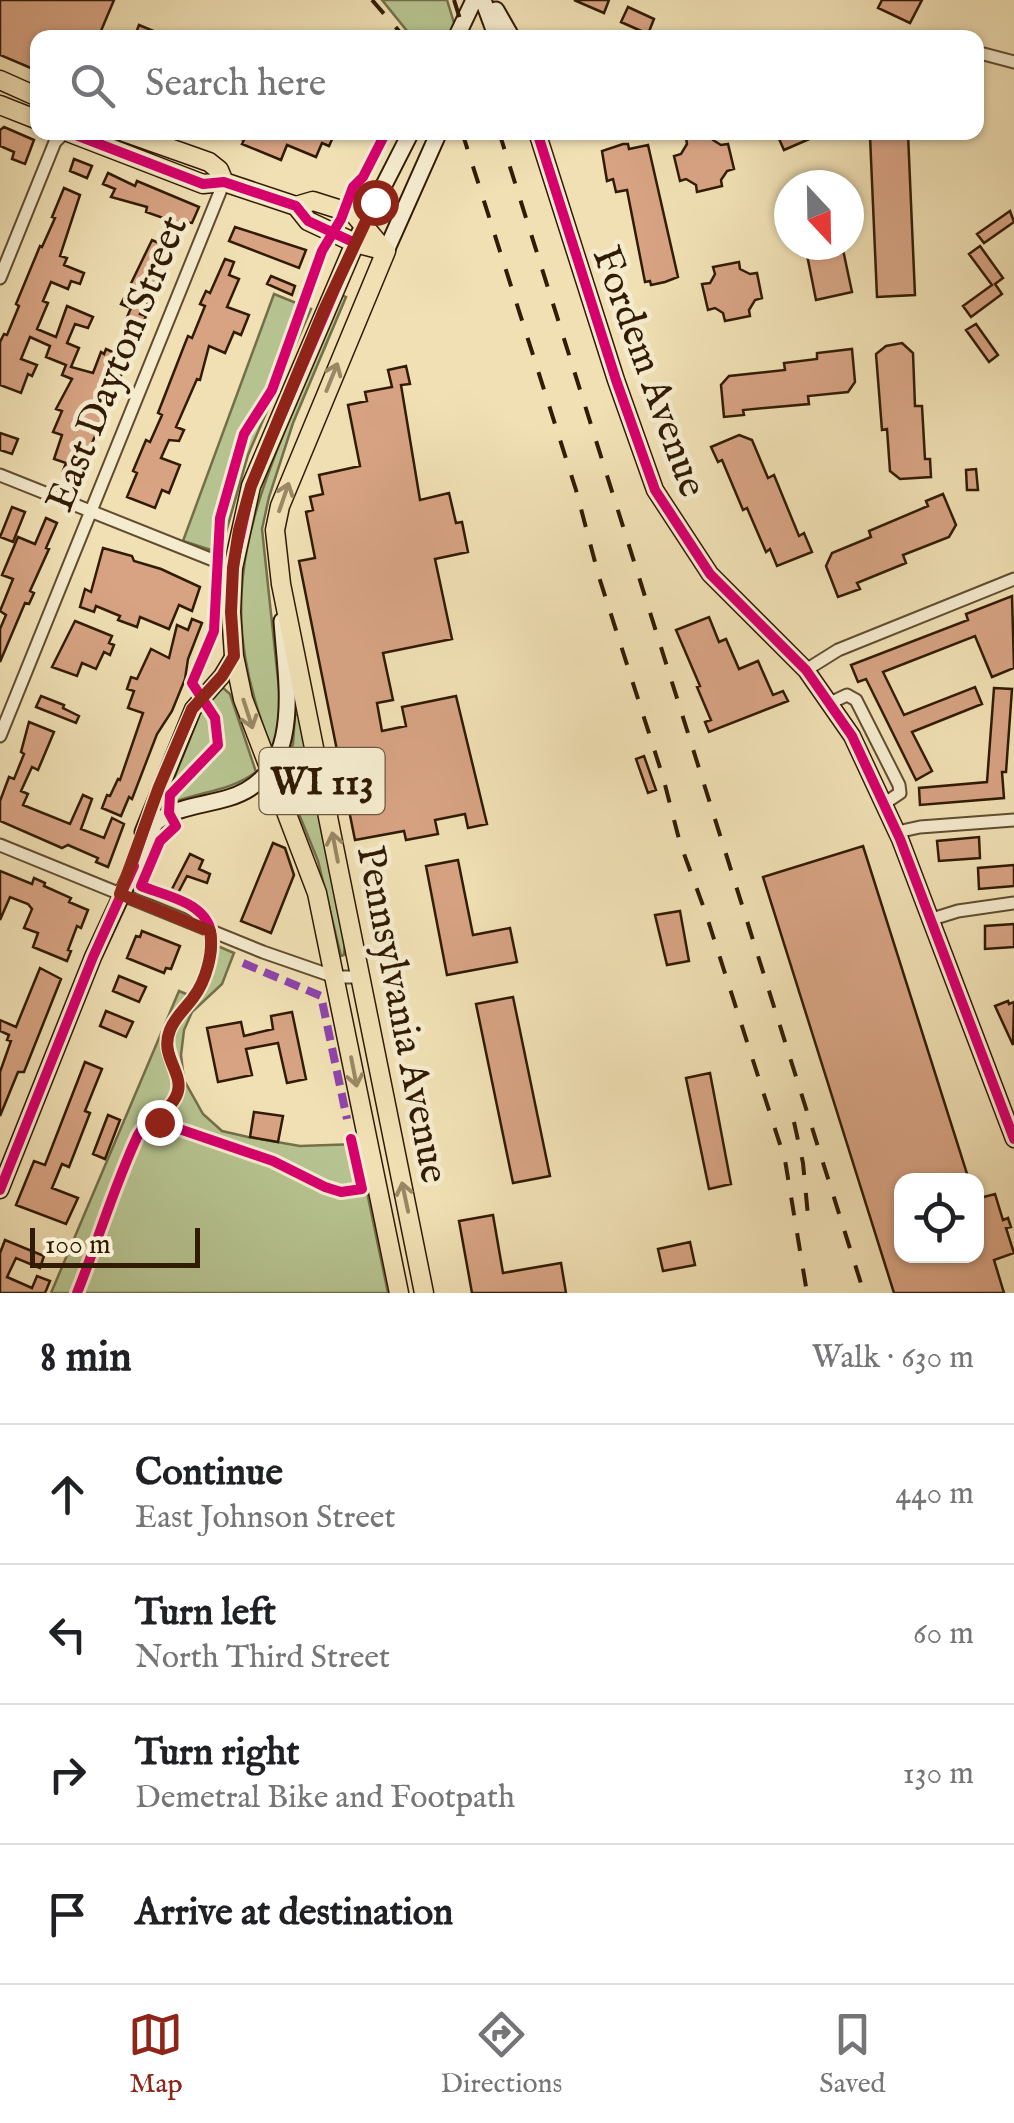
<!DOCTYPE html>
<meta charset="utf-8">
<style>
:root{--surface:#fff;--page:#f2f2f2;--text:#202124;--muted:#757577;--line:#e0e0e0;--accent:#8f2418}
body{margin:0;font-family:"IM FELL English",serif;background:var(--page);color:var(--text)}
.controls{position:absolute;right:30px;bottom:30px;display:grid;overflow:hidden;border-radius:20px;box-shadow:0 2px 8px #0004}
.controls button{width:90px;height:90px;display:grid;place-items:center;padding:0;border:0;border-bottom:2px solid var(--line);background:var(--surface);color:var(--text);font:50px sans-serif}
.compass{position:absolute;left:774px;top:170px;width:90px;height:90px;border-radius:50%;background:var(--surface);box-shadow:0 2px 8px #0004;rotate:158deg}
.scale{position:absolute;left:30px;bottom:25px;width:170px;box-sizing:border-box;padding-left:10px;border:5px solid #311b04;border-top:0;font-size:28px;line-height:35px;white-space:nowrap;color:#311b04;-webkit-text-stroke:8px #f5ebce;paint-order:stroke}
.stop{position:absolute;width:30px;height:30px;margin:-22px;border:8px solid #8f2418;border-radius:50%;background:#fff}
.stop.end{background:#8f2418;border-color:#fff;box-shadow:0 2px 10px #0008}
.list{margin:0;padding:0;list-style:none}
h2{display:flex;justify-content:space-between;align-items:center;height:130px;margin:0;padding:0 40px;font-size:42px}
h2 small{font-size:32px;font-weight:400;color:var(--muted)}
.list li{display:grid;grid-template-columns:65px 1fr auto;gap:30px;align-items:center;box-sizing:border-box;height:140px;padding:0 40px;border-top:2px solid var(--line)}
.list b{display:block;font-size:38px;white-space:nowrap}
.list p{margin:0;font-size:32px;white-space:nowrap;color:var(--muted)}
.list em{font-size:32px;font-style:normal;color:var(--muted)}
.icon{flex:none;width:55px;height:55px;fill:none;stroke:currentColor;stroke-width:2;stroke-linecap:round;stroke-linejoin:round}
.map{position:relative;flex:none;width:1014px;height:1293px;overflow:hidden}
.search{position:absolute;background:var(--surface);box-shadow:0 2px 8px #0004;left:30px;right:30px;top:30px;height:110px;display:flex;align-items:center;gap:25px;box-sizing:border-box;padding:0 35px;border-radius:20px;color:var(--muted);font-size:38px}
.sheet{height:690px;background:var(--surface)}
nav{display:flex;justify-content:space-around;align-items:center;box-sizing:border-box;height:140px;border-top:2px solid var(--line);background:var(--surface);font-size:28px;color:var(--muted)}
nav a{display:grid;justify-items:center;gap:5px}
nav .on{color:var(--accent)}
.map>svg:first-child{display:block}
.green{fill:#b6c390;stroke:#746f4a;stroke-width:2.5}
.building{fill:#d7a383;stroke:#311b04;stroke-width:2.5}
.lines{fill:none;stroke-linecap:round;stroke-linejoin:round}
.street-casing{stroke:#614c30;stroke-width:15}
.secondary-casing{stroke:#311b04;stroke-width:19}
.primary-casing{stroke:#311b04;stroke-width:21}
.street{stroke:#f5ebce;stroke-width:11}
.secondary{stroke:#f5ebce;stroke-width:15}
.primary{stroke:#f0e0b4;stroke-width:18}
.rail{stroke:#311b04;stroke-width:4;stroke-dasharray:18 18;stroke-linecap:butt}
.quiet{stroke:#8e44ad;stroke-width:8;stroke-dasharray:15 8;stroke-linecap:butt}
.cycleway-casing{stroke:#f5ebce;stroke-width:16}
.cycleway{stroke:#d6006c;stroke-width:10}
.oneway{stroke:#9a8765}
.route{stroke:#8f2418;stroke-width:12}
.labels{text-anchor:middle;stroke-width:9;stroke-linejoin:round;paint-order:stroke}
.shield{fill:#f5ebce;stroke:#6c5941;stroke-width:2.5}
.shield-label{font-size:38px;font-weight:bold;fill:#311b04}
.street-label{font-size:40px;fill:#311b04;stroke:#f5ebce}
</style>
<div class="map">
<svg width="1014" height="1293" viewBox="0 0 1014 1293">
<rect width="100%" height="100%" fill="#f0e0b4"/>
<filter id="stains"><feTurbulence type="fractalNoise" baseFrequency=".002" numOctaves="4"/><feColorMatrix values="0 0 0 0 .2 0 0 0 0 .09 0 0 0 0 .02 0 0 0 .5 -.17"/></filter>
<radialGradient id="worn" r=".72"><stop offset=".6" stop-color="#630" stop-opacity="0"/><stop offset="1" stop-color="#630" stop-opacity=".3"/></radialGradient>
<path class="green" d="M382,0H447L455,26L449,37H412Z
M274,294L311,309L248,455L222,546L211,550L183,541Z
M342,295L346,297L293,423L269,497L262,529L282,717L272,749C218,616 241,535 294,408C309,370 324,332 342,295Z
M222,687L230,694L256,772C224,796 183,791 152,814L201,708Z
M295,715H300L345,942L344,955L341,956L318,861L282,772L293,744Z
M213,944L234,953L222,984L192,1012L184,1030L181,1055L184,1080L203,1114L222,1131L248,1137L300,1146L357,1144L388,1293H51L179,991L191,996Z"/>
<path class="building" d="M0,0H114L98,38H38V71L0,55Z
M574,0H609L604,13Z
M882,0H922L910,23L878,8Z
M628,7L654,19L648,34L621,22Z
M139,25L168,37V38H134Z
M4,127L34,140L25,164L12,159L14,152L0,146V130Z
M327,132L334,135L329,146L322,143L316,157L287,145L281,160L242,144L244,140L226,133Z
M711,132L713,140L721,145L728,144L734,169L727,171L721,180L722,186L697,192L696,185L686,179L680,181L674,156L681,154L687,144L686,138Z
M776,132L823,133L784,150Z
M908,134L915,295L877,297L870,136Z
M623,144H628L629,149L648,145L678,277L665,282L651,285L650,281L645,282L627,190L616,192L613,179L607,181L602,151Z
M74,159L92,166L87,178L70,171Z
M108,173L135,186L137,181L199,207L192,223L183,222L157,286L140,314L146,316L140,331L124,324L131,308L121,304L152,240L159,243L169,220L146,212L147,207L111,197L115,189L103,184Z
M827,174L829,185H795L794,181Z
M64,188L80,195L60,256L67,258L64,265L84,273L80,284L71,281L68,289L51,282L43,301L48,303L37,329L56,337L67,306L93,317L88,328L75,324L67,343L79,348L71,367L93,373L101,352L104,354L106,349L128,359L78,476L63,471L66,463L54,459L62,435L53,432L62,411L56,409L72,379L62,375L66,365L46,357L50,346L30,337L21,359L37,365L32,376L28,374L21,393L0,385V342L4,334L7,335L19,306L16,304L40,246L42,247L55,218L52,217Z
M1010,211L1014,222L984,243L977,234Z
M235,227L306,250L299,268L229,241Z
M805,245H842L852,292L816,300Z
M980,246L1003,278L995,284L1002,294L971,317L963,306L992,285L969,254Z
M225,259L234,262L229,275L239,279L227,307L249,315L241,335L234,332L225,353L209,346L200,380L197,379L176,427L184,430L179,441L169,440L161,458L180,465L169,493L162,490L155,508L127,497L137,473L133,471L146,440L150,442L162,415L158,413L184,346L188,336L192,338L205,306L200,304L206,291L210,293Z
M739,262L740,269L750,274L757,273L762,298L755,300L749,310L750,316L725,321L723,313L715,308L708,310L702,284L710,283L715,274L713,267Z
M271,276L295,286L292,295L267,284Z
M976,324L998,355L989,362L966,330Z
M902,343L913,353L915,406H922L925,459H930L931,477L900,479L890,471L887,429L882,430L876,354L886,346Z
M852,349L855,382L848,392L808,396L809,404L743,410L744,415L724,417L721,385L729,376L785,370L784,363L817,359V353Z
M406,366L410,384L401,385L420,500L449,493L456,523L462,522L468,552L435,559L452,639L383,653L393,700L377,703L382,731L406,726L402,707L456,696L487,824L468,828L465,814L435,820L438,834L406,840L404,831L355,840L299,561L315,558L306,512L313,510L310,497L323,494L319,475L360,466L348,405L367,401L365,392L392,387L388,370Z
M0,433L18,439L12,454L0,450Z
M739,435L752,440L768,478L774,475L799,536L804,533L812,552L777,566L770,549L766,552L747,508L743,510L722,460L718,462L711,447Z
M976,469L978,490H967L966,470Z
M943,494L956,525L949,537L903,555L906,563L857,583L860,589L838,597L826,566L832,553L871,537L869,531L928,506L926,501Z
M12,507L25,512L13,542L0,537Z
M46,518L57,523L46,548L49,549L30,591L34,593L29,604L25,603L0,662V629L6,615L0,611L13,579L2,575L18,537L35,544Z
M103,548L132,556L134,561L161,569L200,587L192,611L179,605L169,629L140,617L137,627L118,620L120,616L96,606L94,612L80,607L85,589L91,592Z
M1012,596L1014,668L992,677L975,636L883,672L904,715L975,687L982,704L912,732L932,771L916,780L866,679L858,682L851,665L968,620L966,614Z
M709,617L719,642L726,639L739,669L758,661L773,695L783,691L788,701L709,732L705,722L711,720L697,687L700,686L676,630Z
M192,619L202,623L188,659L185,679L172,711L157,734L132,799L129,797L121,816L102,808L107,795L110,796L118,779L120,780L143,713L128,708L134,691L127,689L131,677L137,679L151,649L169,658L177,625L188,630Z
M75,621L112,636L109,643L114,645L110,655L104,652L96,669L82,663L77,676L52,667Z
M994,688L1012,689L1006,772H1002L1004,798L920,805L919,788L987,782Z
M41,696L64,705L63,708L79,716L76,723L36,707Z
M29,722L54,732L38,770L32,767L21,791L28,794L23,805L70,824L83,795L92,799L81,829L104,838L112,818L124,824L108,867L96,862L98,858L68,845L62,848L0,821V801L9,777L14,779L24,754L21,752Z
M644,756L656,790L648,793L636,759Z
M979,837L980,858L939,861L937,841Z
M273,843L285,848L294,875L271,933L241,921Z
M863,846L969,1180H902V1256H976V1199L995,1194L1003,1220L1008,1218L1011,1227L1006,1228L1014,1253L994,1260L1004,1293H894L763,877Z
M190,854L203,860L199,869L210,874L207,883L187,876L178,893L172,889Z
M458,860L473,935L510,928L517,962L447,975L426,866Z
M1014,865V886L979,889L978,868Z
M0,871L32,884L34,878L45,883L44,886L71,898L69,902L88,910L81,928L77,926L68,950L71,951L67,961L33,947L38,933L24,928L32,909L28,904L10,897L0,920Z
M680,911L689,961L667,965L655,915Z
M1014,924V947L985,949V926Z
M142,931L180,946L171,969L166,968L164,973L127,958L136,936L140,937Z
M40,968L61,979L24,1072H18L0,1116V1072L11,1041L7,1040L9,1035L0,1031V1020L16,1027Z
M119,976L146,987L139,1002L113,991Z
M513,997L550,1176L513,1183L476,1004Z
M1008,1001L1009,1004L1014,1002L1013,1045L995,1006Z
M106,1011L133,1022L126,1037L100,1026Z
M292,1012L306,1079L287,1083L278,1043L246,1049L252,1075L218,1082L207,1028L241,1022L244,1036L273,1029L271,1016Z
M85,1062L102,1069L85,1111L90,1113L69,1167L62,1164L52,1188L78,1198L66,1224L16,1205L34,1161L45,1165Z
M710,1073L731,1184L709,1189L686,1078Z
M254,1112L283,1116L278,1142L250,1137Z
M108,1115L120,1120L105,1159L93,1154Z
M493,1215L503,1273L561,1263L566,1293H472L459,1221Z
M5,1240L44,1256L40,1268L16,1258L7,1277L32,1288L37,1276L50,1281L45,1293H0V1253Z
M690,1242L695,1265L663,1271L658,1249Z"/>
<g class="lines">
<defs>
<path id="street" d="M976,52L1014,62
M0,278L55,142L65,132
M0,475L233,568
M806,670L838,650L1014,579
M830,703L847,695L856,700L899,785L900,793L885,803
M0,736L224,182
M897,832L920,827L1014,820
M0,845L263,952L335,977H361
M929,920L958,911L1014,903"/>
<path id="secondary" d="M483,0L497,38
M496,10L512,38
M456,38L474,0
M537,132L616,380L655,490L710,574L806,670L852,736L900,839L1014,1139
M359,234L411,132
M386,251L439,132
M143,832L193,709L222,676L234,656
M0,1190L93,957L155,823C177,806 202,806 228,798C306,775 286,683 282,621"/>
<path id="primary" d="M0,80L38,97
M0,105L38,120
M68,132L203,184L224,182L296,206L308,221L355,243L386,251
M124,132L209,162L219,170L224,182
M296,206L313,201L354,214L385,251
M355,243L251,486L233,568L231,612L234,656L243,699L317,893L399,1293
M386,251L280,506L275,530L281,584L424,1293"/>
</defs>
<use href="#street" class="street-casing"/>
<use href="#secondary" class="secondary-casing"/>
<use href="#primary" class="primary-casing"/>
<use href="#street" class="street"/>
<use href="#secondary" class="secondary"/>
<use href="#primary" class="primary"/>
<path class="rail" d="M372,0L405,38
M454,0L466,38
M462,132L576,490L599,577L663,777L680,843L705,911L785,1160L807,1293
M499,132L864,1293
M794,1122L803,1163L808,1216"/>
<path class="quiet" d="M243,963L321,996L347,1119"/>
<defs>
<path id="cycleway" d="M68,132L203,184L224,182L296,206L308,221L355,243L251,486L233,568L231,612L234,656L222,676L193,709L159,787L127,881
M537,132L616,380L655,490L710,574L806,670L852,736L900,839L1014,1139
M153,1120L273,1161L325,1187L341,1192L362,1189L351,1139
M0,1190L93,957L134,866
M77,1293C98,1241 114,1186 138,1135C146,1119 167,1115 175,1098C187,1075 161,1055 169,1031C175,1016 187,1007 196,994C207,977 216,948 210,928C202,902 164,895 141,886L160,841L176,826L169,813L170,795L218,745L215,718L192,683L214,631L220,518L244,434L272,390L322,251L341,219L353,187L363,177L386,132"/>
</defs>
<use href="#cycleway" class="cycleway-casing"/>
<use href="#cycleway" class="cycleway"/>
</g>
<defs><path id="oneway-shaft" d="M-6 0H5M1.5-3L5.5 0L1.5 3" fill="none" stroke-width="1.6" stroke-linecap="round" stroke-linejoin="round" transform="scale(2.5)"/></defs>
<g class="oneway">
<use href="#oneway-shaft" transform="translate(332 377) rotate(-68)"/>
<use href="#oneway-shaft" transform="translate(284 497) rotate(-71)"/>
<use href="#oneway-shaft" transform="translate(248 714) rotate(72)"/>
<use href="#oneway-shaft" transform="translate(335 847) rotate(-101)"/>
<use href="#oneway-shaft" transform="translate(354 1072) rotate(79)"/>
<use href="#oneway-shaft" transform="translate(405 1197) rotate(-102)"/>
</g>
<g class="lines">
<path class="route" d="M159,1122L153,1120C208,1082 155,1067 170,1030C175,1017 185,1009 193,998C206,981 214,952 210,931L120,894L159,787L192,709L222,676L234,656L231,612L233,568L239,530L251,486L324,310L375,202"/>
</g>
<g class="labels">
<rect class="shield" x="259.5" y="748" width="125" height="66" rx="8"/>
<g class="shield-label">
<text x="322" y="794">WI 113</text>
</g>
<g class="street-label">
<text transform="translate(115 363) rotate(-68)" y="14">East Dayton Street</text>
<text transform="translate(651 371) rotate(70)" y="14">Fordem Avenue</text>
<text transform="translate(404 1014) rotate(79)" y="14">Pennsylvania Avenue</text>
</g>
</g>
<rect width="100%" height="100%" filter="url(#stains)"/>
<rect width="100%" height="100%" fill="url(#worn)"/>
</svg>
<div class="controls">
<button><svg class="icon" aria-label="locate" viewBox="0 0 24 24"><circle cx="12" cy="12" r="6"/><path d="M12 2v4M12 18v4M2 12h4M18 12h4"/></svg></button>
</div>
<svg class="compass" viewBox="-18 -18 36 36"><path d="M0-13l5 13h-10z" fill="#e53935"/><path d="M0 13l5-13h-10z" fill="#757577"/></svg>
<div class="scale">100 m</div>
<div class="stop" style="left:375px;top:202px"></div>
<div class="stop end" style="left:159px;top:1122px"></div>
<div class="search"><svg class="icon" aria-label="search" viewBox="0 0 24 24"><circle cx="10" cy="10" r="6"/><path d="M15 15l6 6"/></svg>Search here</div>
</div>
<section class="sheet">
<h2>8 min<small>Walk · 630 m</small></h2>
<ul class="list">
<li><svg class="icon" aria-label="ahead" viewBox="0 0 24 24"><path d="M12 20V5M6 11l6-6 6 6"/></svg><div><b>Continue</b><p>East Johnson Street</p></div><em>440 m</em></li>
<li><svg class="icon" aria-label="left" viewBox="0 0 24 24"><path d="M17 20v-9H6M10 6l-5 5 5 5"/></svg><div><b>Turn left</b><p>North Third Street</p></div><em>60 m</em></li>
<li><svg class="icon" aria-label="right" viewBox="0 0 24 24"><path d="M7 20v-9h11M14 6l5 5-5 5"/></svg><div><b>Turn right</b><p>Demetral Bike and Footpath</p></div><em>130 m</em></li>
<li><svg class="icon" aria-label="arrive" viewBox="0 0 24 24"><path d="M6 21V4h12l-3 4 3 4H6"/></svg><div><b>Arrive at destination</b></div></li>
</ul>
</section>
<nav>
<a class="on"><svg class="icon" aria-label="map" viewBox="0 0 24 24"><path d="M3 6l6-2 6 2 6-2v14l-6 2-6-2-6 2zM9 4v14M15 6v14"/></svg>Map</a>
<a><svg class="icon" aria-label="directions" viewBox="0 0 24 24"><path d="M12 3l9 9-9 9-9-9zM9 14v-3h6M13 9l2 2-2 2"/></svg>Directions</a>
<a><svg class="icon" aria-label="saved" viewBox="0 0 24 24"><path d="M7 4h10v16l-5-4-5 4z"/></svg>Saved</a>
</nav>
